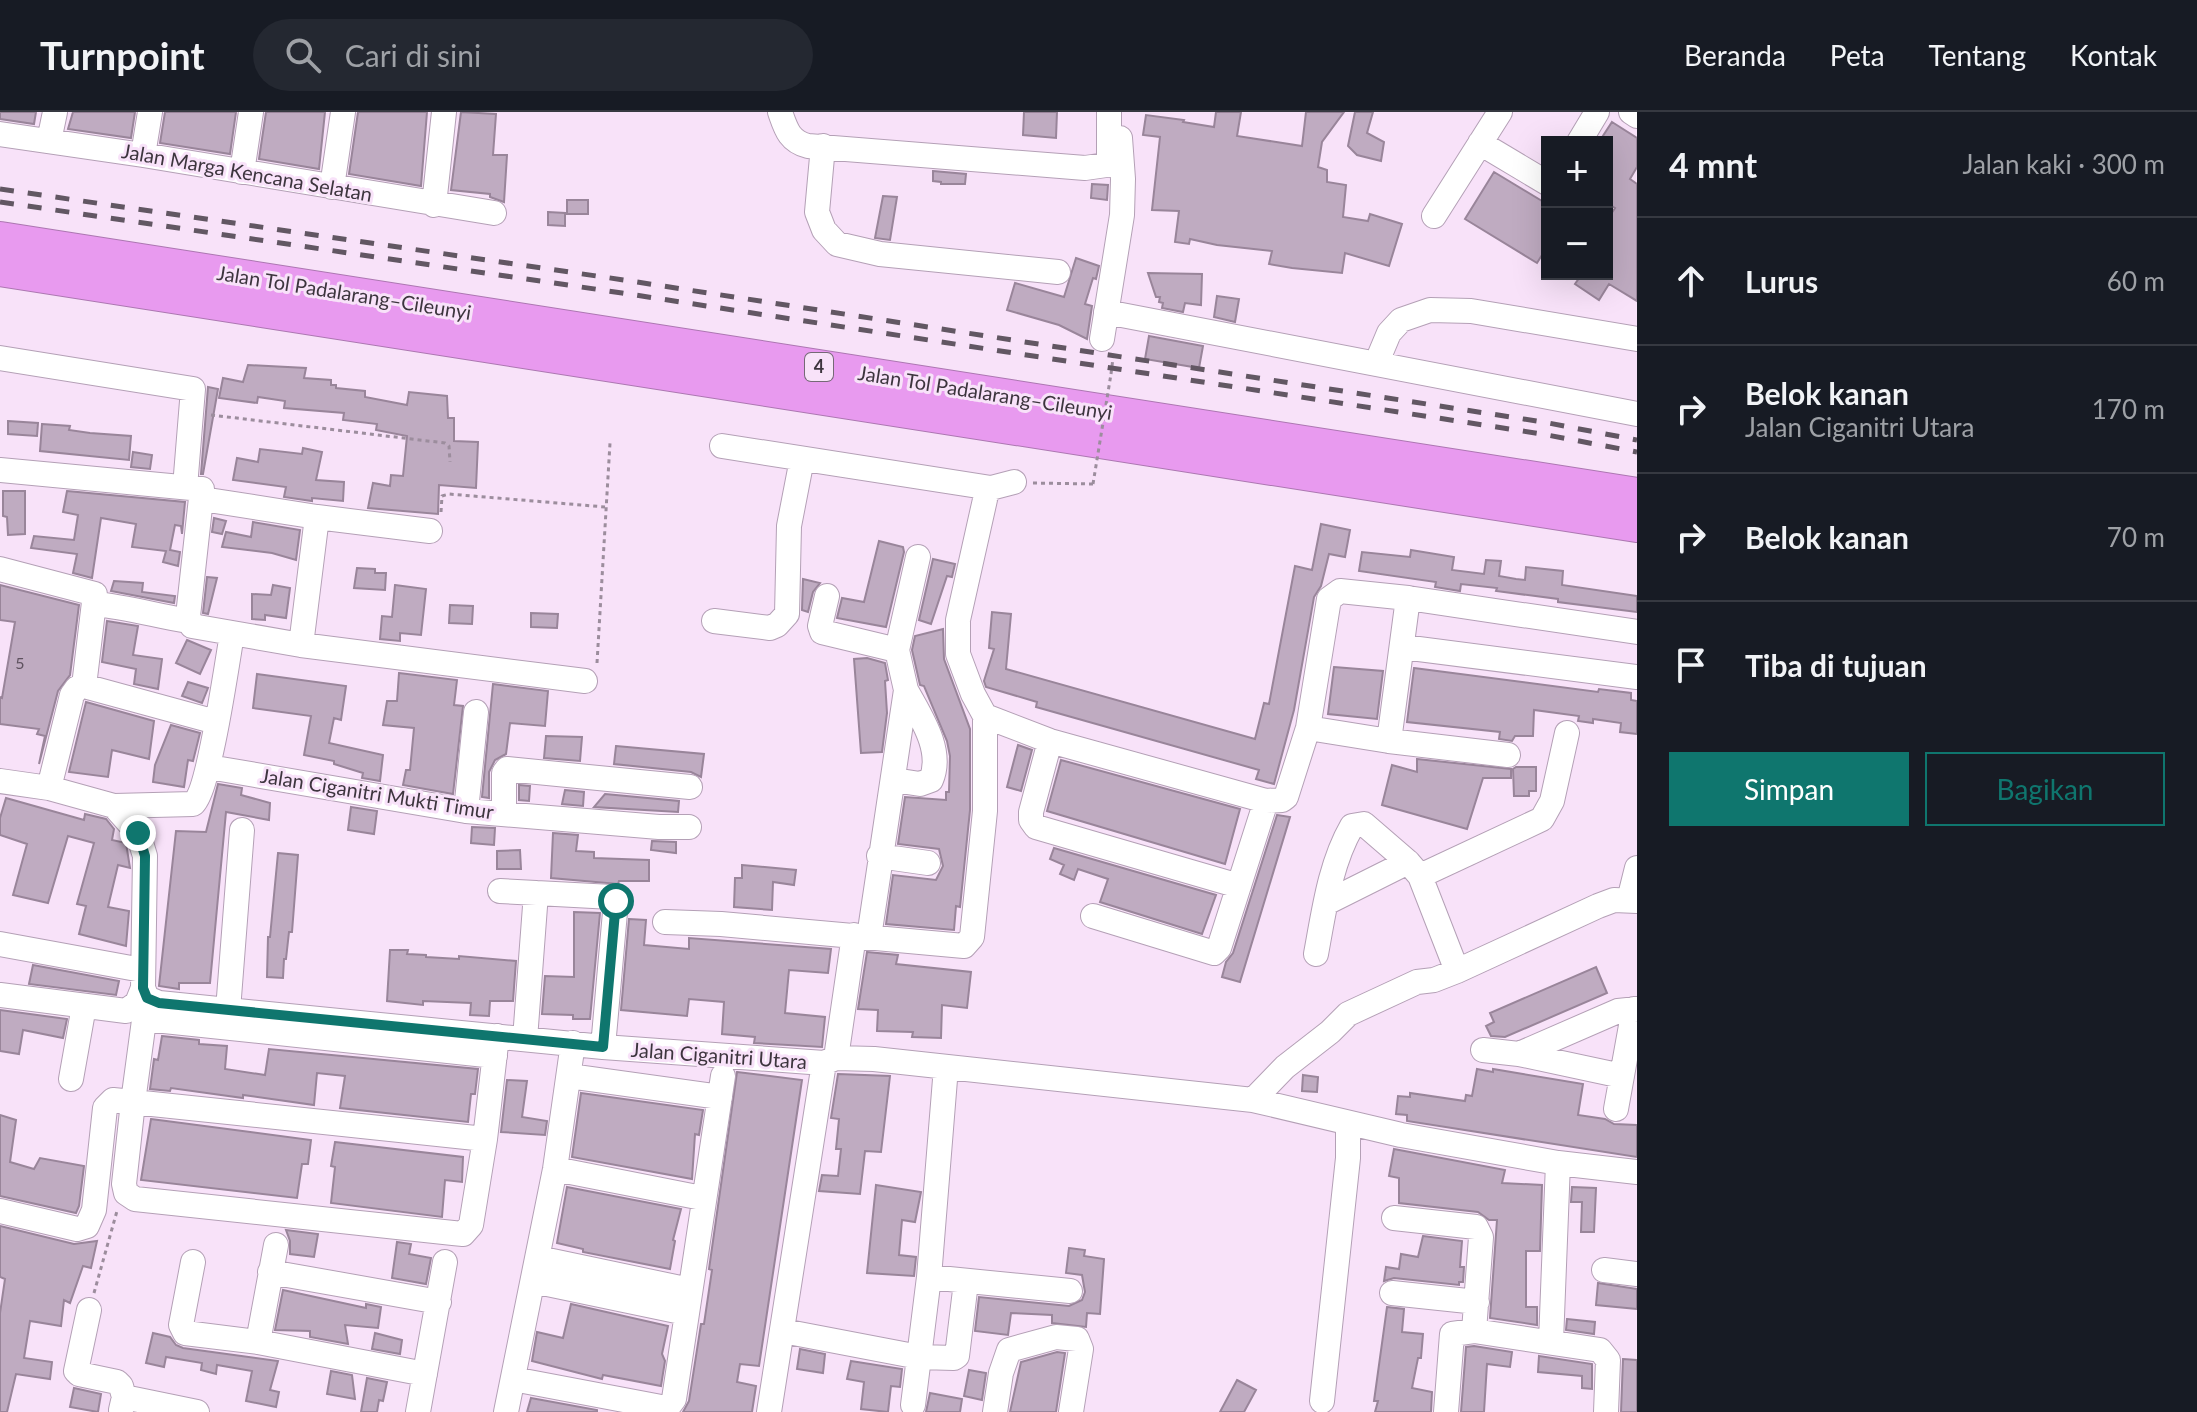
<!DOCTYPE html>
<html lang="id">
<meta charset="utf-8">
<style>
:root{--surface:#171b24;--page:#242831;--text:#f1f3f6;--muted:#9ea1a6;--line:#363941;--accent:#0f766e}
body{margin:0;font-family:Lato,sans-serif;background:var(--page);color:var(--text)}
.controls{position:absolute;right:24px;top:24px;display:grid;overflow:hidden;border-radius:0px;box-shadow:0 8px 32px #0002}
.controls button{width:72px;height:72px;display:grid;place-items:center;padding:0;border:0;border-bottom:2px solid var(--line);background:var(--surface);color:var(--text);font:40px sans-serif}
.stop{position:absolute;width:24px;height:24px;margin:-18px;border:6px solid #0f766e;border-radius:50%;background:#fff}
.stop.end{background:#0f766e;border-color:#fff;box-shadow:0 2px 8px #0008}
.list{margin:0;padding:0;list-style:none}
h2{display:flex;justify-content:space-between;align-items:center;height:104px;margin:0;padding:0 32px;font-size:34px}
h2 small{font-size:26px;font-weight:400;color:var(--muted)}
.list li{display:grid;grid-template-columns:52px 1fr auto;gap:24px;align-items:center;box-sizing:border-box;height:128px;padding:0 32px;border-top:2px solid var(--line)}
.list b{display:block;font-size:30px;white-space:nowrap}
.list p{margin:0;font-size:26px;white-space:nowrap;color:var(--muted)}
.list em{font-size:26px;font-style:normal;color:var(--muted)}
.actions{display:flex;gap:16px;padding:24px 32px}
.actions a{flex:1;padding:18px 0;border:2px solid var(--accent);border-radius:0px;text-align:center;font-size:28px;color:var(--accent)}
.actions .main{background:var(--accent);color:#fff}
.icon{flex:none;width:44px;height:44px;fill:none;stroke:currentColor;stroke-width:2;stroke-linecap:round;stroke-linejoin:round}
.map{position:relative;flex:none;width:1637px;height:1300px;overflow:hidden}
header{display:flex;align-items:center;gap:48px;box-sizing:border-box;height:112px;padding:0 40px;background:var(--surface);border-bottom:2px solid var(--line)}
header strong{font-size:38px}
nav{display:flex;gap:44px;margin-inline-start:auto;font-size:28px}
.search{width:560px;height:72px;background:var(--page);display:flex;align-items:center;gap:20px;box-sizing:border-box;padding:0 28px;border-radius:44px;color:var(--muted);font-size:30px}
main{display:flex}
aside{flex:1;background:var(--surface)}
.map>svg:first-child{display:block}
.building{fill:#bfabc1;stroke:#99859a;stroke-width:2}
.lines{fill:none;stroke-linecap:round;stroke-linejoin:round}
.minor-casing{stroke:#b4a0b6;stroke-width:26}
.highway-casing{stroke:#ac77b1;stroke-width:38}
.path{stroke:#9c8d9d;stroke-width:3;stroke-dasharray:4 4;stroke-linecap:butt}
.minor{stroke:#fff;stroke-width:24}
.highway{stroke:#e89aef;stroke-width:36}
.rail{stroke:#625763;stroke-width:5;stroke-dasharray:14 14;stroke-linecap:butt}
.path-bridge{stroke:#9c8d9d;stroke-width:3;stroke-dasharray:4 4;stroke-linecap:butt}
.route{stroke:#0f766e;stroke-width:10}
.labels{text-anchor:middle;stroke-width:6;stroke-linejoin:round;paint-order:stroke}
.number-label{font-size:16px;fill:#5e525f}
.shield{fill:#f8e2f9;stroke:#756976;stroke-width:2}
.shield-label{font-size:18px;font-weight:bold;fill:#3d353e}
.street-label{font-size:20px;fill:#3d353e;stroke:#f8e2f9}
</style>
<header>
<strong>Turnpoint</strong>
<div class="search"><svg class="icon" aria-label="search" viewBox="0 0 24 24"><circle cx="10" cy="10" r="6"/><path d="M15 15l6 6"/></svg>Cari di sini</div>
<nav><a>Beranda</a><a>Peta</a><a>Tentang</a><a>Kontak</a></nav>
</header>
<main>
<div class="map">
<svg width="1637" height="1300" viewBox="0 0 1637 1300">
<rect width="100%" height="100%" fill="#f8e2f9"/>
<path class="building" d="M0,0H36L34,12L0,7Z
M73,0H135L131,26L68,17Z
M165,0H236L230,42L160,31Z
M266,0H325L319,57L259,47Z
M358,0H427L421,74L349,62Z
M461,0L496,2L493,43H507L504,90L490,85V82L451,78Z
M1024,0H1057L1056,26L1023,23Z
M1216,0H1241L1237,24L1302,34L1306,0H1344L1322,30L1318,55L1327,58V70L1346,73L1343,105L1368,109L1370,102L1402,112L1389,154L1345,141L1342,161L1292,156L1269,152L1272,139L1217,133L1190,127L1189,132L1175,130L1179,99L1152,98L1160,25L1143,23L1146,3L1184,8L1183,10L1214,15Z
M1355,0H1373L1367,21L1384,30L1381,49L1357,43L1348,34Z
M1612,10L1637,26V55L1630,67L1637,72V189L1609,172L1599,188L1575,172L1582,162H1607V108L1615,96L1607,91V30H1599Z
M933,59L966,62L965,72H941V70L933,69Z
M1494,60L1547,92V135L1537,151L1465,107Z
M1092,72L1108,73L1107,88L1091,86Z
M883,84L897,85L890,128L875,126Z
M567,88H588V102H567Z
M548,100L565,101V114L548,113Z
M1076,146L1099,154L1096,167L1093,166L1085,192L1092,194L1087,227L1059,213L1007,198L1015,171L1064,185Z
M1148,161L1202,162L1201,193L1185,191L1183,200L1162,196L1163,191L1159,190L1160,185H1156Z
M1217,184L1239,187L1235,210L1214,205Z
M1149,224L1203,234L1199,256L1145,247Z
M248,253L306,256L304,266L331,268V273H336V276L365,279V285L407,293L409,280L447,284L448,306H454V329L478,330L476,376L439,373L438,402L368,396L373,371L390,374L391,363L403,364L407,324L376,318L377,312L343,308L344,301L284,296L285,289L258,285L257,291L219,286L223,266L243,270Z
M208,275L218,277L203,362H201Z
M8,309L38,311L37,324L8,322Z
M42,312L70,314L69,318L90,321L131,324L129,348L40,339Z
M303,336L322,340L316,368L344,370L343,389L312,386V389L284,385L286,375L233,368L237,346L258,350L260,337L302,342Z
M133,340L152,343L150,357L131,355Z
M3,379H25V422L8,423L7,405L3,404Z
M67,379L185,390L182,422L181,414L175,413L170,438L180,440L178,454L163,450L166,439L132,435L136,412L101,406L92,466L73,461L77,442L31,436L34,424L74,428L78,403L63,400Z
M214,406L226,409L222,422L212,420Z
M253,410L300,418L296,448L272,441L222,435L226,420L251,425Z
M1321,412L1350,418L1345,445L1329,442L1321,474L1314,485L1294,598L1274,672L1256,667L1259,658L1036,595L1037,590L986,575L984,569L994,537L989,536L992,500L1011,502L1006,557L1255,627L1264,591L1269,592L1295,454L1312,458Z
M879,429L903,435L904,440L886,515L837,506L842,486L864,490Z
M1411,438L1454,445L1452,458L1484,462L1486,448L1501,449L1499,464L1516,467L1525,468L1526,455L1563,459L1562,473L1637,484V500L1558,490V487L1496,479L1497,476L1461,472L1460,479L1435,475L1436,470L1359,459L1362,440L1410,445Z
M933,447L955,452L952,465L947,464L931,512L919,508Z
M357,456L375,457V461H386L385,478L354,476Z
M207,465L217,466L208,502L203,501Z
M803,467L820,471L813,480L808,500L802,498Z
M114,469L143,471L142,480L175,484L174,491L111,479Z
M0,473L79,493L70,563L58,579L39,652L45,624L37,622L39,617L0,612V585L2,586L15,510L0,508Z
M273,473L290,476L286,506L265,503V508L252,507V482L271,483Z
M395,473L426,477L421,523L400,521V529L380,527L382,504L392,505Z
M450,493L473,494L472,512L449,511Z
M531,501L558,502L557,516L531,515Z
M107,509L138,514L133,543L162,547L158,577L134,572L136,557L102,550Z
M943,517L944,547L970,617V698L960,795L956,794L954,818L886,812L893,763L936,768L943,754L939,737L898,732L905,685L946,688V680H949L950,644L947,629L924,574L920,573L912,538L915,524Z
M187,528L211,538L200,562L176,551Z
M867,546L885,551L888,568L885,569L887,601L882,640L861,641L854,547Z
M1334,555L1383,559L1377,607L1328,602Z
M1414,556L1598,580L1599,577L1631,581V588L1637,589V622L1620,620L1621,611L1593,607V611L1578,609L1579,604L1534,598L1533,624H1515L1512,629L1499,627L1500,620L1407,610Z
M399,561L457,568L454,593L463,594L453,682L403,673L406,658H410L414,616L383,613L387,589H397Z
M257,562L346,574L341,608L334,606L329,631L383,643L380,669L362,666L363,661L334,652V649L304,643L311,604L253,596Z
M188,570L208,576L202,591L182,584Z
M493,572L548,579L545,614L510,611L506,642L495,648L489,660V686L482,685Z
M86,590L154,609L149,647L112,638L108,665L69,660Z
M171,613L200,621L193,649L188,648L184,675L153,670L155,653Z
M546,624L582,625L580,649L544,646Z
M1018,633L1032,638L1021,679L1007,675Z
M616,634L704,642L701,665L691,660L614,652Z
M1417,647L1511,657V666H1483L1467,717L1382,693L1392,653L1417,660Z
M1061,648L1240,697L1225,752L1047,699Z
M1516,655H1536V679H1529V684H1514L1513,657Z
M218,672L242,676L241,683L270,691L269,708L226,700L210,871H179V877L159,874L176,719L206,720Z
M519,673L530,674L529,689L519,688Z
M565,678L584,680L583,694L562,692Z
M605,682L679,689L678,700L594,695Z
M6,686L84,708L85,702L106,707L114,717L112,728L126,731L130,756L118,753L108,795L129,799L126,834L79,822L86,794L77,792L94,731L68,724L48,791L13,783L27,732L0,723V706Z
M351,695L377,699L374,722L348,718Z
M1277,703L1290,705L1240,870L1222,865L1226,850L1233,841Z
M472,715L495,716L494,733L471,731Z
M553,721L578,723L576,739L594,740V746L649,748V769H619L618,772L551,766Z
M652,729L676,730V741L651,738Z
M1054,736L1216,783L1202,822L1100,790L1108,767L1078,757L1074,768L1060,762L1064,753L1050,747Z
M520,738L521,757H497V739Z
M278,741L298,743L292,820H289L286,847H284L283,866L267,865L268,825H270Z
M742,753L796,758L794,773L773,770L772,798L734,795L735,766H742Z
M574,800L600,801L590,907H573V903L542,902L545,864L574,865Z
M629,807L646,808L644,833L689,837V826L831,837L828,861L789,858L785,901L825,905L822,935L754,931L755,925L722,922L724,890L689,887L687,904L621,898Z
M390,838H408L407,842L426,843V845L459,847V844L516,849L513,889H490L489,904L470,903L471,891L423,889V893L387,889Z
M867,840L898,843L896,852L971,860L967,896L942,893L941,926L912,925L913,920L877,919L878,898L858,897Z
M33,853L119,869L116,883L29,872Z
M1596,855L1607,881L1505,925L1491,924L1486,914L1494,910L1490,901Z
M0,898L67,907L63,926L23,918L19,942L0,939Z
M162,924L199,928V932L227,934L225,957L265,963L269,937L478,957L475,982H471L468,1010L340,996L345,964L317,961L314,993L243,983V986L171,976L170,979L150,977L154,947L158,948Z
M1477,957L1493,960V957L1583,972L1578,1003L1605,1007L1614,1012L1637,1013V1045L1407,1009V1003L1396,1002L1398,984L1410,985V981L1465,989L1466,983L1472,984Z
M737,960L802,968L759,1254L740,1252L737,1270L756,1274L752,1300H683L689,1289L701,1212H704L712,1158L709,1157Z
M838,962L890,964L881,1040L865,1039L860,1082L819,1079L822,1063L838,1064L841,1037H836L839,1007L831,1006Z
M1303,963L1318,965L1317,980L1302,979Z
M507,968L527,969L522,1005L547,1009L545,1023L501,1020Z
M581,981L703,998L699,1023L695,1022L692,1067L572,1045Z
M0,1003L16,1008L10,1050L34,1057L40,1046L84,1054L79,1094L76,1101L0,1084Z
M151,1007L311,1028L308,1052H302L297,1086L141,1068Z
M335,1030L463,1045L462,1070L445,1068L442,1105L331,1091L335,1055L331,1054Z
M1394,1037L1505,1058L1502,1071L1542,1073L1540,1139H1526V1195H1537V1213L1490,1206L1497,1108H1489L1478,1100L1399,1091V1066L1389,1064Z
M876,1073L921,1080L915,1110L902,1108L899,1143L916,1145L914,1164L867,1161Z
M567,1075L681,1097L673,1128L675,1129L670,1157L583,1140V1137L557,1131Z
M1572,1075L1596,1076L1594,1120H1581L1582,1090H1571Z
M0,1114L74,1132L97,1129L91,1156L83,1154L70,1191L64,1188L61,1214L30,1209L24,1246L52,1250L50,1267L16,1262L7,1300H0V1201L5,1167L0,1165Z
M286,1118L318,1122L314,1145L290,1142V1129Z
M1423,1124L1462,1129L1460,1155H1464L1463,1170H1459V1173L1394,1166L1384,1169L1386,1155L1399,1157L1401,1142L1418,1145Z
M397,1130L411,1132L409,1142L431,1146L426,1172L392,1166Z
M1069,1136L1085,1138L1084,1144L1104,1147L1100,1202L1087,1201L1086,1215L1052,1211V1203L1011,1201L1008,1223L975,1219L979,1185L1069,1194L1082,1188L1085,1180L1082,1163L1066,1161Z
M1598,1171L1637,1177V1197L1596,1193Z
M283,1178L366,1196V1192L381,1195L378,1216L345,1213L348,1232L310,1225V1219L275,1218Z
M571,1192L668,1214L662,1242L665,1249L661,1274L603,1263L602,1267L532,1249L537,1220L563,1226Z
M1387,1195L1404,1197L1402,1220L1423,1222L1421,1246H1418L1412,1276L1432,1280L1431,1300H1375L1378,1289H1374Z
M1567,1207L1595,1210L1594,1222L1566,1218Z
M153,1221L170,1225L176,1233L183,1236L278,1249L270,1278L279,1280L276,1295L246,1289L252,1259L217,1253L216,1262L201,1258L202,1251L166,1245L164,1255L146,1251Z
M375,1221L402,1228L400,1242L372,1237Z
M1474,1234L1512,1240L1510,1255L1487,1252L1484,1300H1461L1466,1235Z
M800,1237L825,1242L823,1261L797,1257Z
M1057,1240L1065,1241L1056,1300H1010L1021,1250Z
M1539,1244L1592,1252V1277L1582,1276V1264L1538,1260Z
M1623,1247L1637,1248V1300H1621Z
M851,1249L902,1257L900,1275L891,1274L888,1300L861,1297L864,1270L847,1267Z
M969,1258L986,1261L982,1288L964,1284Z
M331,1259L352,1263L355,1287L327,1282Z
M367,1266L387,1270L383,1289L379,1288L377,1300H361Z
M1237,1268L1256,1278L1244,1300H1220Z
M74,1276L101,1282L98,1300L70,1295Z
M930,1281L962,1287L960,1300H926Z
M531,1286L597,1298V1300H527Z"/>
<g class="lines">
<defs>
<path id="minor" d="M780,0C786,17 789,29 808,34L1085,56L1106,53L1109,46V0
M1631,0L1637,4
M0,22L143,43L494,101
M49,29L55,0
M1579,30L1597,0
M1480,31L1547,71
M823,34L817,100L824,118L837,132L880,142L1058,160
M143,43L150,0
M242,60L251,0
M332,75L343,0
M434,93L444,0
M1434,104L1500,0
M1106,200L1637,302
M1102,227L1122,103L1123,67L1120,26
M0,246L193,277L185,375
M1376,252L1389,221L1401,208L1430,198L1471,199L1637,227
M722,334L991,376
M0,358L202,377L188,504L192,514L301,533L585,569
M202,387L317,405L301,533
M317,405L430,419
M0,457L95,482L84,574
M827,484L820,514L822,520L897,538
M95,492C127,495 157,504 188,509
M714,509L770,516L777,513L787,502L789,414L802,347
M1403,535L1637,565
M985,604L1050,629L1266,689L1282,688L1286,685L1308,616L1329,487L1340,479L1408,486L1637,520
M1308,616L1389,629L1508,643
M1050,629L1031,700V708L1036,715L1239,774
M1389,629L1408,486
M209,655L466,699L659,715H689
M894,668L920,672L931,668C944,638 920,604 906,578
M0,669L49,676L114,694L193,692C209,679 227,551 232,522
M49,676L72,583L77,576L84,574L216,610
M466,699L476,600
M504,702V661L507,657L690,675
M879,744L928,751
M500,779L612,785L616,789L603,935
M1629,788L1637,756
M1326,791L1408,750
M1093,804L1214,841L1219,836L1266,689
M665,810L721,812L964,834L972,825L985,699V604L973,582L958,542V508L986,383L991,376L1014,370
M869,825L906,578L897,538L918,445
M0,832L142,858
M1316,842C1324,799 1330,752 1352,714L1364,712L1408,750L1420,764
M1457,859L1420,764L1542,707L1552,689L1567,621
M143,876L147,886L159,891L228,898L603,935L824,951L836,946L874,947L1253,988L1285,955L1330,920L1348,902L1417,870L1434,868L1457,859L1598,794L1614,788L1637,789
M0,883L126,899L137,891L143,876L145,744L138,721L114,694
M147,886L133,990L485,1027L497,924
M228,898L242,718
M145,907L495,944
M525,927L536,781
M1483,938L1519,942L1622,964
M1519,942L1618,899L1637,897
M836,946L854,823
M569,964L720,985
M71,967L84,894
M1253,988L1401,1023L1558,1051L1637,1060
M1616,997L1634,897
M555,1057L702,1086
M0,1099L77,1117L87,1114L94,1098L105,996L113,988L133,990L124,1072L126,1081L135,1087L453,1121L463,1122L471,1113L485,1027
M1394,1106L1476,1115L1481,1125L1474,1219
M538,1146L690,1178
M193,1150L181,1213L185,1221L258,1230L276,1133
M1604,1158L1637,1162
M270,1160L439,1190
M929,1165L1070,1179
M533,1169L686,1201
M1392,1181L1477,1190
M89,1198L76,1259L79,1262L117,1270L121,1274L124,1285
M783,1219L919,1245L954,1246L957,1244L966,1170
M258,1230L425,1262
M1551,1230L1558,1051
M513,1267L661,1295H668L674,1287L723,964
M1322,1289L1348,1046V1013
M913,1293L929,1165L946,955
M121,1298L124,1285L197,1300
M418,1300L445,1150
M506,1300L555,1057L573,931
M769,1300L824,951
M995,1300L1001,1261L1009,1238L1056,1225L1077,1227L1081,1237L1071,1300
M1446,1300L1452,1222L1474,1219L1600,1238L1608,1248L1606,1300"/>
<path id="highway" d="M0,128L1637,384
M0,156L1637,412"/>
</defs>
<use href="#minor" class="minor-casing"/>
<use href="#highway" class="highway-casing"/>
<path class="path" d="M1111,262L1113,246
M211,303L445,331L449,334L450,350
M1033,371L1093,372
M441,400L442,384L449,382L605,395
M597,551L610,331
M94,1181L117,1099"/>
<use href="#minor" class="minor"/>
<use href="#highway" class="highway"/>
<path class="rail" d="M0,77L624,168L1543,310L1637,328
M0,90L622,181L1542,322L1637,340"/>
<path class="path-bridge" d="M1093,372L1111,262"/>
</g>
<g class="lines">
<path class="route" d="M138,721L145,744L143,876L147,886L159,891L603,935L616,789"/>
</g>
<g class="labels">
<g class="number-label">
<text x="20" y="557">5</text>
</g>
<rect class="shield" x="805" y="241" width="28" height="28" rx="6"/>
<g class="shield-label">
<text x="819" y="261">4</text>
</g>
<g class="street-label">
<text transform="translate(247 61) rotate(10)" y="7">Jalan Marga Kencana Selatan</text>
<text transform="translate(344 181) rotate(9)" y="7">Jalan Tol Padalarang–Cileunyi</text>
<text transform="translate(985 281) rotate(9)" y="7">Jalan Tol Padalarang–Cileunyi</text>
<text transform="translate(377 682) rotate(9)" y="7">Jalan Ciganitri Mukti Timur</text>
<text transform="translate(719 944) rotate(4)" y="7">Jalan Ciganitri Utara</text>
</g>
</g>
</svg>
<div class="controls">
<button>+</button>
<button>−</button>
</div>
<div class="stop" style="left:616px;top:789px"></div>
<div class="stop end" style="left:138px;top:721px"></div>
</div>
<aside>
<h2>4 mnt<small>Jalan kaki · 300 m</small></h2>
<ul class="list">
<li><svg class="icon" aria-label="ahead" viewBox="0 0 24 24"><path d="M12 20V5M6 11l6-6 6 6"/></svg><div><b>Lurus</b></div><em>60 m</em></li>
<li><svg class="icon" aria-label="right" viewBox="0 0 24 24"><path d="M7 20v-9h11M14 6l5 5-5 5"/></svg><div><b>Belok kanan</b><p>Jalan Ciganitri Utara</p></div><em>170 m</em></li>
<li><svg class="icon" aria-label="right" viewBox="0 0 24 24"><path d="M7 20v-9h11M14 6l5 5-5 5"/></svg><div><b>Belok kanan</b></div><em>70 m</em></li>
<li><svg class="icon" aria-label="arrive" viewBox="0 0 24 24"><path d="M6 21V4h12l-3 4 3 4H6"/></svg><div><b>Tiba di tujuan</b></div></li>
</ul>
<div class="actions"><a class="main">Simpan</a><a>Bagikan</a></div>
</aside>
</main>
